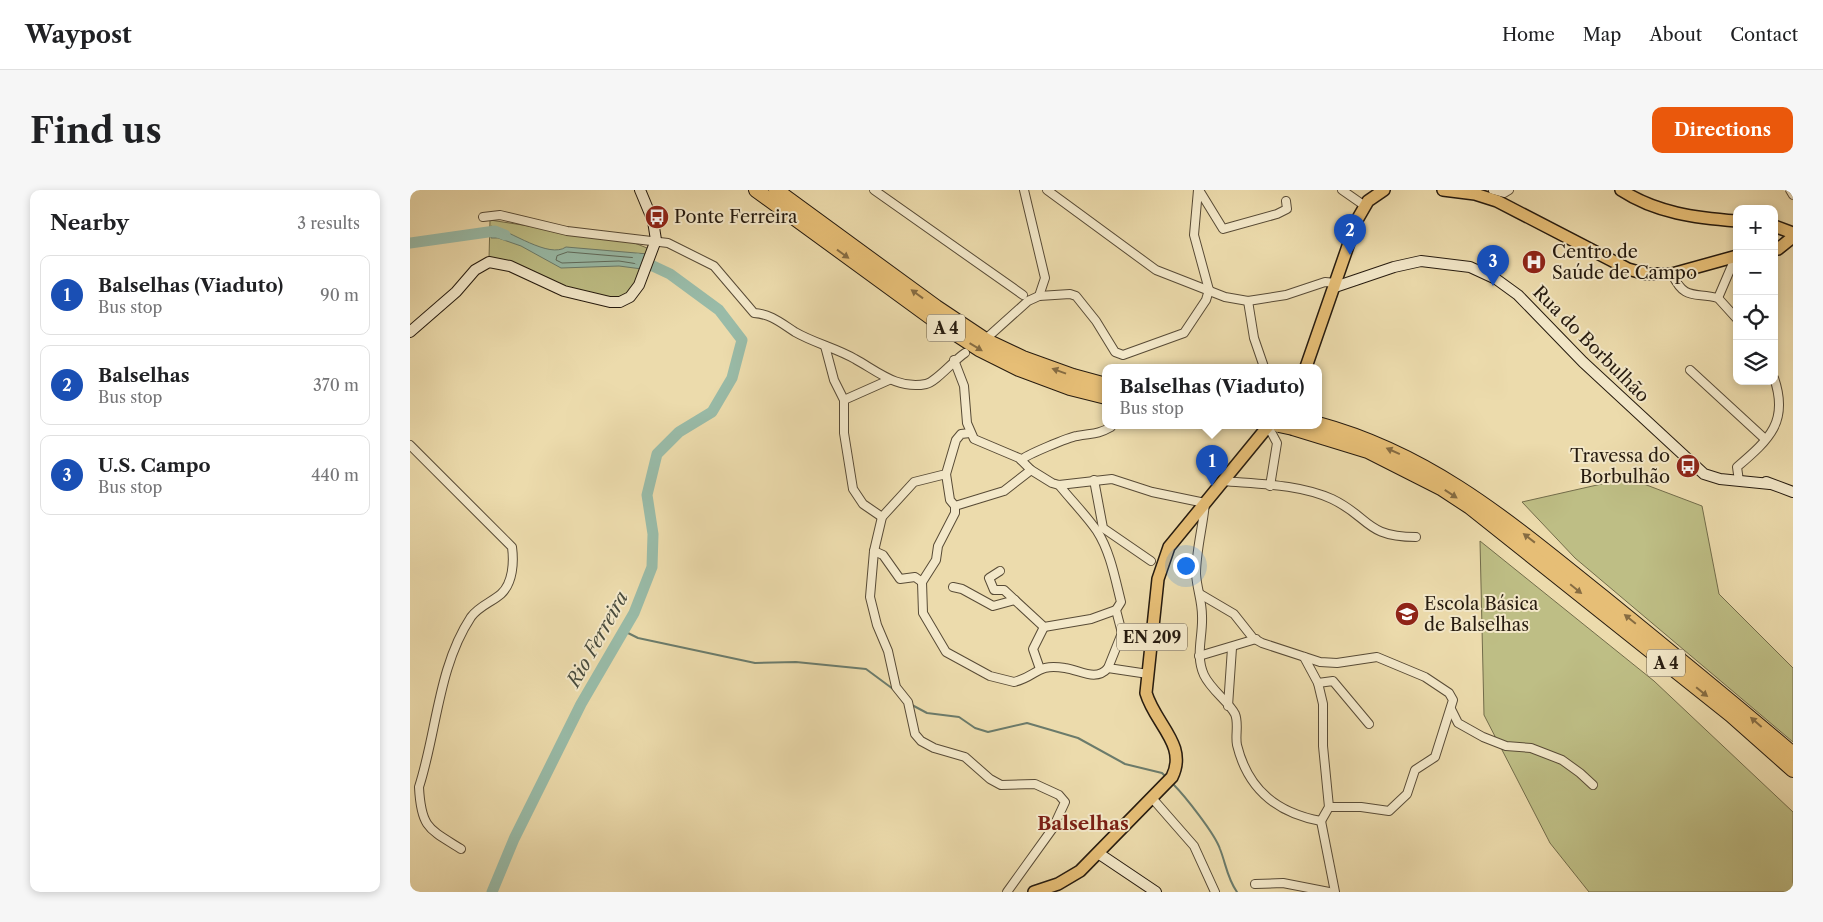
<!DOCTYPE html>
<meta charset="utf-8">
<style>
body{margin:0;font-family:"Libre Caslon Text",serif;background:#f6f6f6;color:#202124}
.controls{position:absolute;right:15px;top:15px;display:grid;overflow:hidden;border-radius:10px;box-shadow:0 2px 8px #0003}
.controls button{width:45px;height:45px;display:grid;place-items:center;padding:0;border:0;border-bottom:1px solid #e0e0e0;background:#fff;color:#202124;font:25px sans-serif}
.you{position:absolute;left:775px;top:375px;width:18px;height:18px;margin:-12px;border:4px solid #fff;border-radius:50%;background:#1a73e8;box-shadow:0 0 0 8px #1a73e833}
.badge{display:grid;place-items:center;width:32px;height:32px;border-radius:50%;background:#ea580c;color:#fff;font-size:16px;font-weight:700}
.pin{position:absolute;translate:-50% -41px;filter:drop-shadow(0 1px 2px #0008)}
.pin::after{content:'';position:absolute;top:26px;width:18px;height:15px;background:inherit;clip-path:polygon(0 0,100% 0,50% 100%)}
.popup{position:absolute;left:692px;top:174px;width:220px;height:65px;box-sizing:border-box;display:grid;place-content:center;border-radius:10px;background:#fff;filter:drop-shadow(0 1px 4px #0005);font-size:16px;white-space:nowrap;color:#757577}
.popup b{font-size:19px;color:#202124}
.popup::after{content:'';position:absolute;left:50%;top:100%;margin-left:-10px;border:10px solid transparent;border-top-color:#fff}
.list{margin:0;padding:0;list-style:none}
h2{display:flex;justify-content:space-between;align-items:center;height:65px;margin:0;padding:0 20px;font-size:21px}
h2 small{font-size:16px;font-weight:400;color:#757577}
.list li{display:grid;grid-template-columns:32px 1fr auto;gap:15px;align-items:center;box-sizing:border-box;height:80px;margin:0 10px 10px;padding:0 10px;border:1px solid #e0e0e0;border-radius:10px}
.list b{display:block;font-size:19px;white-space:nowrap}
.list p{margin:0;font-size:16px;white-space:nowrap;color:#757577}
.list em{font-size:16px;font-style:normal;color:#757577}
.icon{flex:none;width:28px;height:28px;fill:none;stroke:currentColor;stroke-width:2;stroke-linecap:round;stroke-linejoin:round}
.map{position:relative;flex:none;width:1383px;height:702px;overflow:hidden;border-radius:10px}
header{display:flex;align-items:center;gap:30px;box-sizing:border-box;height:70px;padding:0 25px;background:#fff;border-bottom:1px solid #e0e0e0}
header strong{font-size:24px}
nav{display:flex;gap:28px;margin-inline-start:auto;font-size:18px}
.intro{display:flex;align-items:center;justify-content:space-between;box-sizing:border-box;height:120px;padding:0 30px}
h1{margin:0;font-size:35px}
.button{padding:12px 22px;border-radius:10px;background:#ea580c;color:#fff;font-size:18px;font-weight:700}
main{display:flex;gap:30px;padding:0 30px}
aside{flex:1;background:#fff;border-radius:10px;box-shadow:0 2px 8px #0003}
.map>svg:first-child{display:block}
</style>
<header>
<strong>Waypost</strong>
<nav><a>Home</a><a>Map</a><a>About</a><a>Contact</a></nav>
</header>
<div class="intro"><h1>Find us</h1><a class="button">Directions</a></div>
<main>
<aside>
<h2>Nearby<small>3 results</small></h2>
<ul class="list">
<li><span class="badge" style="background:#1a4fb4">1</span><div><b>Balselhas (Viaduto)</b><p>Bus stop</p></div><em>90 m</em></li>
<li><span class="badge" style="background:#1a4fb4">2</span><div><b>Balselhas</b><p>Bus stop</p></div><em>370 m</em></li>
<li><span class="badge" style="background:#1a4fb4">3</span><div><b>U.S. Campo</b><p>Bus stop</p></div><em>440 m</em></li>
</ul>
</aside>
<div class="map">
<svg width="1383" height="702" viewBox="0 0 1383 702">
<rect width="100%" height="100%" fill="#ecdbac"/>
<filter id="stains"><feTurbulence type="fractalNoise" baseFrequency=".004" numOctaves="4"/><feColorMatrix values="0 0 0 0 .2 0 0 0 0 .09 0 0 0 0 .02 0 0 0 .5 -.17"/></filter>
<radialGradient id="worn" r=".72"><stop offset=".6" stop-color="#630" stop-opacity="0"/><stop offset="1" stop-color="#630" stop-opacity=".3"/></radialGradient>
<!-- green -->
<g fill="#bebe85" stroke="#726c4a">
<path d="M80,30L222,52L237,58C240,68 233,77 229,87C226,94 220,104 212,107C192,115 103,77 79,69Z"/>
<path d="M1218,288L1292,316L1309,404L1383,478V552L1165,368L1112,312Z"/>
<path d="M1070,351L1244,491L1383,622V702H1179L1140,653L1074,525Z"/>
</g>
<!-- water -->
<path fill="#99bba8" stroke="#6b7b6b" d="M81,36C101,41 139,69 156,57L238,64L232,79L209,76L151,78L111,56L88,48H81Z"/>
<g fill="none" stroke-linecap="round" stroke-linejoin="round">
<!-- shore -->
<path stroke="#606b5c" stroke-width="1" d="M158,62L228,68L230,71L228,74L209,71L152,73L146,70L147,66Z"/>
<!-- stream -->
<g stroke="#6b7b6b" stroke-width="2">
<path d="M214,441L228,448L345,473L386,472L456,479L483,499"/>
<path d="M502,515L517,523L549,527L565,538L578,542L617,533L641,540L668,548L715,574L752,583L756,587"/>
<path d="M763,594C775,606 805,644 810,659C816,674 817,688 827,702"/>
</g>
<!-- river -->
<g stroke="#99bba8" stroke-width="11">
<path d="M0,53L85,41L95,45"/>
<path d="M82,702L104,649L171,514L224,423L242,377L243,344L237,305L247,264L269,242L302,222L322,188L332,150L309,120L260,84L228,69"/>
</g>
<!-- street casing -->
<g stroke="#584b36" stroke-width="10">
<g id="street">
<path d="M464,0L613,105"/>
<path d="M614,0L635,88L629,106"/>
<path d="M637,0L746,80L815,107L838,111L876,105L915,92L926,93"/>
<path d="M788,0L784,45L799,100"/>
<path d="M789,0L813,39L867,24L877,19L876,11"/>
<path d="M932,0L955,16"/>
<path d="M1083,0L1094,3L1099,0"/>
<path d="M1380,0L1383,5"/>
<path d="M73,27L90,25L157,41L258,53L304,76L344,123C361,124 371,133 385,142C404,153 426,158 445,169C467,181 488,200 516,194C526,192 544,170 555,163"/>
<path d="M1262,84C1275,111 1284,102 1308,108L1327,129"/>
<path d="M1308,108L1326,66"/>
<path d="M838,111L844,148L854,177"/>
<path d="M579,146L618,111L629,106L660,104L666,106L686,131L705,162L713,165L774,143L796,110L799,100"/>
<path d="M415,156L424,190L434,210V243L443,299L453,314L472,327"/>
<path d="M544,170L554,196L557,233L564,249L609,268L621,280L642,293L649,295L702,289L742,302L795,313C793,336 786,361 786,384C787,399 792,411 792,426C793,447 785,465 794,485C801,500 819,512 825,524C829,533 825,546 827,555C838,600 867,623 911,631"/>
<path d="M1280,180L1355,249"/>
<path d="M434,210L479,190"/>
<path d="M858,236L867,253L860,296"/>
<path d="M560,243L551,244L546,250L536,284L504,292L472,327L464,361L460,407L467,435L478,461L486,497L498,512L505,544L511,551L524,558L555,567L580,589L591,595L625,594L649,605L655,612L643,638L597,702"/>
<path d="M0,255L102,357C104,372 103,393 91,404C82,412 69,416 61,427C28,477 27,541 9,597C11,638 19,639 51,659"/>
<path d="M611,270C616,265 659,247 667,246C681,243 687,245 701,237"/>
<path d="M536,284L540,310L545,316"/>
<path d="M684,290L693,338L741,371"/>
<path d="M813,291C848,294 889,294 922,309C960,327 955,347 1006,347"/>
<path d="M1329,291L1327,277C1360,249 1379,231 1364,188"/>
<path d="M649,295C661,310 676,325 687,341C700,361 705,388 711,412L706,420L712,443L698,478L738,484"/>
<path d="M464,361L473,365L490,389L505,387L512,392"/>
<path d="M590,381L579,388L584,400H594L634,437L681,429L706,420"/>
<path d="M512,392L513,423L536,462L580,486L604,492C628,486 626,473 655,478C670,480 686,492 698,478"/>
<path d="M512,392L526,370L528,356L545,323V316L594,301L621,280"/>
<path d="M543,397L552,399L583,416L605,410"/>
<path d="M790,404L824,424L843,448L852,453L910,472L927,473L967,467L1015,487L1039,503L1043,510L1025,567L1005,580L997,604L979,621L951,617H919"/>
<path d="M789,466L846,449"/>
<path d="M894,467L908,493L913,514V556L919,617L911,631"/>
<path d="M630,479L623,459L634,437"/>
<path d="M908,493L923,491L959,534"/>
<path d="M818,516L822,458"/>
<path d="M1041,519L1048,533L1073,547L1096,556L1121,558L1152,570L1170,583L1183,595"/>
<path d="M742,608L784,656L805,702"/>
<path d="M911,631L925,702"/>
<path d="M845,694L873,693L919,702"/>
</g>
</g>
<!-- secondary casing -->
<g stroke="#261b0f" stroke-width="12">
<g id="secondary">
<path d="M925,97L984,77L1011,71L1060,77L1086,89L1108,105L1173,172L1294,284L1310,289L1360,294"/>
<path d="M0,142L46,102L65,80L79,72L100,76L154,101L200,112H210L220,107L229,95L246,50L243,31L230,0"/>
<path d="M1356,292L1383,302"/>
<path d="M688,663L746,702"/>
</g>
</g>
<!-- primary casing -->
<g stroke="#261b0f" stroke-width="14">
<g id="primary">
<path d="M1033,0L1065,4L1087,11L1199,69L1218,79L1236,84H1262L1327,66"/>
<path d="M1211,0C1246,23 1286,28 1327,31"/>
<path d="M1364,36L1383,43"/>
<path d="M1368,59L1383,47"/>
<path d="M896,177L947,30L958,11L974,0"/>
<path d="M624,702L648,694L670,681L762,587C778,555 745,534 736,503L748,389L759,357L859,235"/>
</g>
</g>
<!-- highway casing -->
<g stroke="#261b0f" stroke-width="16">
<g id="highway">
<path d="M346,0L523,129L569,159L609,179L660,198L696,207"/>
<path d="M366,0L526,117L577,151L613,168L663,186L696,195"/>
<path d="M908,234C1023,265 1103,335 1193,407C1257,459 1321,511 1383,564"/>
<path d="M883,238L958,261L1031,298L1060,317L1321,525L1383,580"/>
</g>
</g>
<!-- street -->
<use href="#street" stroke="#f3e8c9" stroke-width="8"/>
<!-- secondary -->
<use href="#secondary" stroke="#f3e8c9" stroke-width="10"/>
<!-- primary -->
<use href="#primary" stroke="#e6be76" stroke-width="11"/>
<!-- highway -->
<use href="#highway" stroke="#e6be76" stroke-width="14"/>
<!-- highway-bridge casing -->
<g stroke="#261b0f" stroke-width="16" stroke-linecap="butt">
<path id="highway-bridge" d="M869,235L883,238"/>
</g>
<!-- highway-bridge -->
<use href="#highway-bridge" stroke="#e6be76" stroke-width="14"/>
</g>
<!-- one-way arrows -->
<defs><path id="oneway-solid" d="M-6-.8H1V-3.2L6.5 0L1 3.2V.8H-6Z" transform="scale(1.25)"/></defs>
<g fill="#866c42">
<use href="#oneway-solid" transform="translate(433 64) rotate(36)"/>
<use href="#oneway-solid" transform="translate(507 104) rotate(-144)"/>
<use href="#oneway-solid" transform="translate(566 157) rotate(31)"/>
<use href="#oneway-solid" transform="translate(649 181) rotate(-160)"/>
<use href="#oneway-solid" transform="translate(983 261) rotate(-156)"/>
<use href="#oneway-solid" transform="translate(1041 304) rotate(33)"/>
<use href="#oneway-solid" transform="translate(1119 348) rotate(-142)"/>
<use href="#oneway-solid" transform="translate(1166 399) rotate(39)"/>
<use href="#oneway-solid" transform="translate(1220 429) rotate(-141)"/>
<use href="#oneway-solid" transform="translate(1292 502) rotate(39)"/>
<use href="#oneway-solid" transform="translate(1346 532) rotate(-139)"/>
</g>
<!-- icons -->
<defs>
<g id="bus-disc" transform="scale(1.25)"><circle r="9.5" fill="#8f2418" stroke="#f3e8c9"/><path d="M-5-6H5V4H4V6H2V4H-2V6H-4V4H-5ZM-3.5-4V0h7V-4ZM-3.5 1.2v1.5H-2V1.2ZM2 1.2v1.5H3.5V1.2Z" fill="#fff"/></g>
<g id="hospital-disc" transform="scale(1.25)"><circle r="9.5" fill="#8f2418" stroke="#f3e8c9"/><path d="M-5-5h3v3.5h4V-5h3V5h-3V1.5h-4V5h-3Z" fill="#fff"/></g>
<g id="school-disc" transform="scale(1.25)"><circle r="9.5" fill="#8f2418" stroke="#f3e8c9"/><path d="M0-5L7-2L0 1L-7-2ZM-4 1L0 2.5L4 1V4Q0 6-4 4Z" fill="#fff"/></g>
</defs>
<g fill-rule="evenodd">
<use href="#bus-disc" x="247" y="27"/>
<use href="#hospital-disc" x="1124" y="72"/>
<use href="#bus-disc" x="1278" y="276"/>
<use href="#school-disc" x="997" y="424"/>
</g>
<g text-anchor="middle" stroke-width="4" stroke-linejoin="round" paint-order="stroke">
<!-- shield labels -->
<g fill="#f3e8c9" stroke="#645847" stroke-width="1">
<rect x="517" y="124.5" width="38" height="27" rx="4"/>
<rect x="707" y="433.5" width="70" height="27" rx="4"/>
<rect x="1237" y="459.5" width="38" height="27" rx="4"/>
</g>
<g font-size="16" font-weight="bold" fill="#261b0f">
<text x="536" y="144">A 4</text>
<text x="742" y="453">EN 209</text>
<text x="1256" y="479">A 4</text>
</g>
<!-- poi labels -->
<g font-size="18" fill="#261b0f" stroke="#f3e8c9" text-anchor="start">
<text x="264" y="33">Ponte Ferreira</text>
<text x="1142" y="68">Centro de<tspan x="1142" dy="21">Saúde de Campo</tspan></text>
<text x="1260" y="272" text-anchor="end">Travessa do<tspan x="1260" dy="21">Borbulhão</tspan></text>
<text x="1014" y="420">Escola Básica<tspan x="1014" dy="21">de Balselhas</tspan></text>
</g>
<!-- street labels -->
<g font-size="18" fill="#261b0f" stroke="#f3e8c9">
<text transform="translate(1181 154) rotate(45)" y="6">Rua do Borbulhão</text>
</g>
<!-- water labels -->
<g font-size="19" font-style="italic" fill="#484b3d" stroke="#f3e8c9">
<text transform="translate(187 449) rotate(-61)" y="7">Rio Ferreira</text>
</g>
<!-- neighbourhood labels -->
<g font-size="19" font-weight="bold" fill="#7a1f14" stroke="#f3e8c9">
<text x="673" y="640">Balselhas</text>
</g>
</g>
<rect width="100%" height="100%" filter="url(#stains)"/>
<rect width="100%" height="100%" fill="url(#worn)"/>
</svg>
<div class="controls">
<button>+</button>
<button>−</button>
<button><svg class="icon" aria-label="locate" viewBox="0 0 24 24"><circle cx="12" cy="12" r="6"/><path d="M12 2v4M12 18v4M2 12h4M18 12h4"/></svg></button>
<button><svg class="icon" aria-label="layers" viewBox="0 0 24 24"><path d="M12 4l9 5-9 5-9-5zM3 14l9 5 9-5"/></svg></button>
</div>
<div class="you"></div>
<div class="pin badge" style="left:802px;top:296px;background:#1a4fb4">1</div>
<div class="popup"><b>Balselhas (Viaduto)</b>Bus stop</div>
<div class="pin badge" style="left:940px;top:65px;background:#1a4fb4">2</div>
<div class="pin badge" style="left:1083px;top:96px;background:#1a4fb4">3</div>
</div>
</main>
